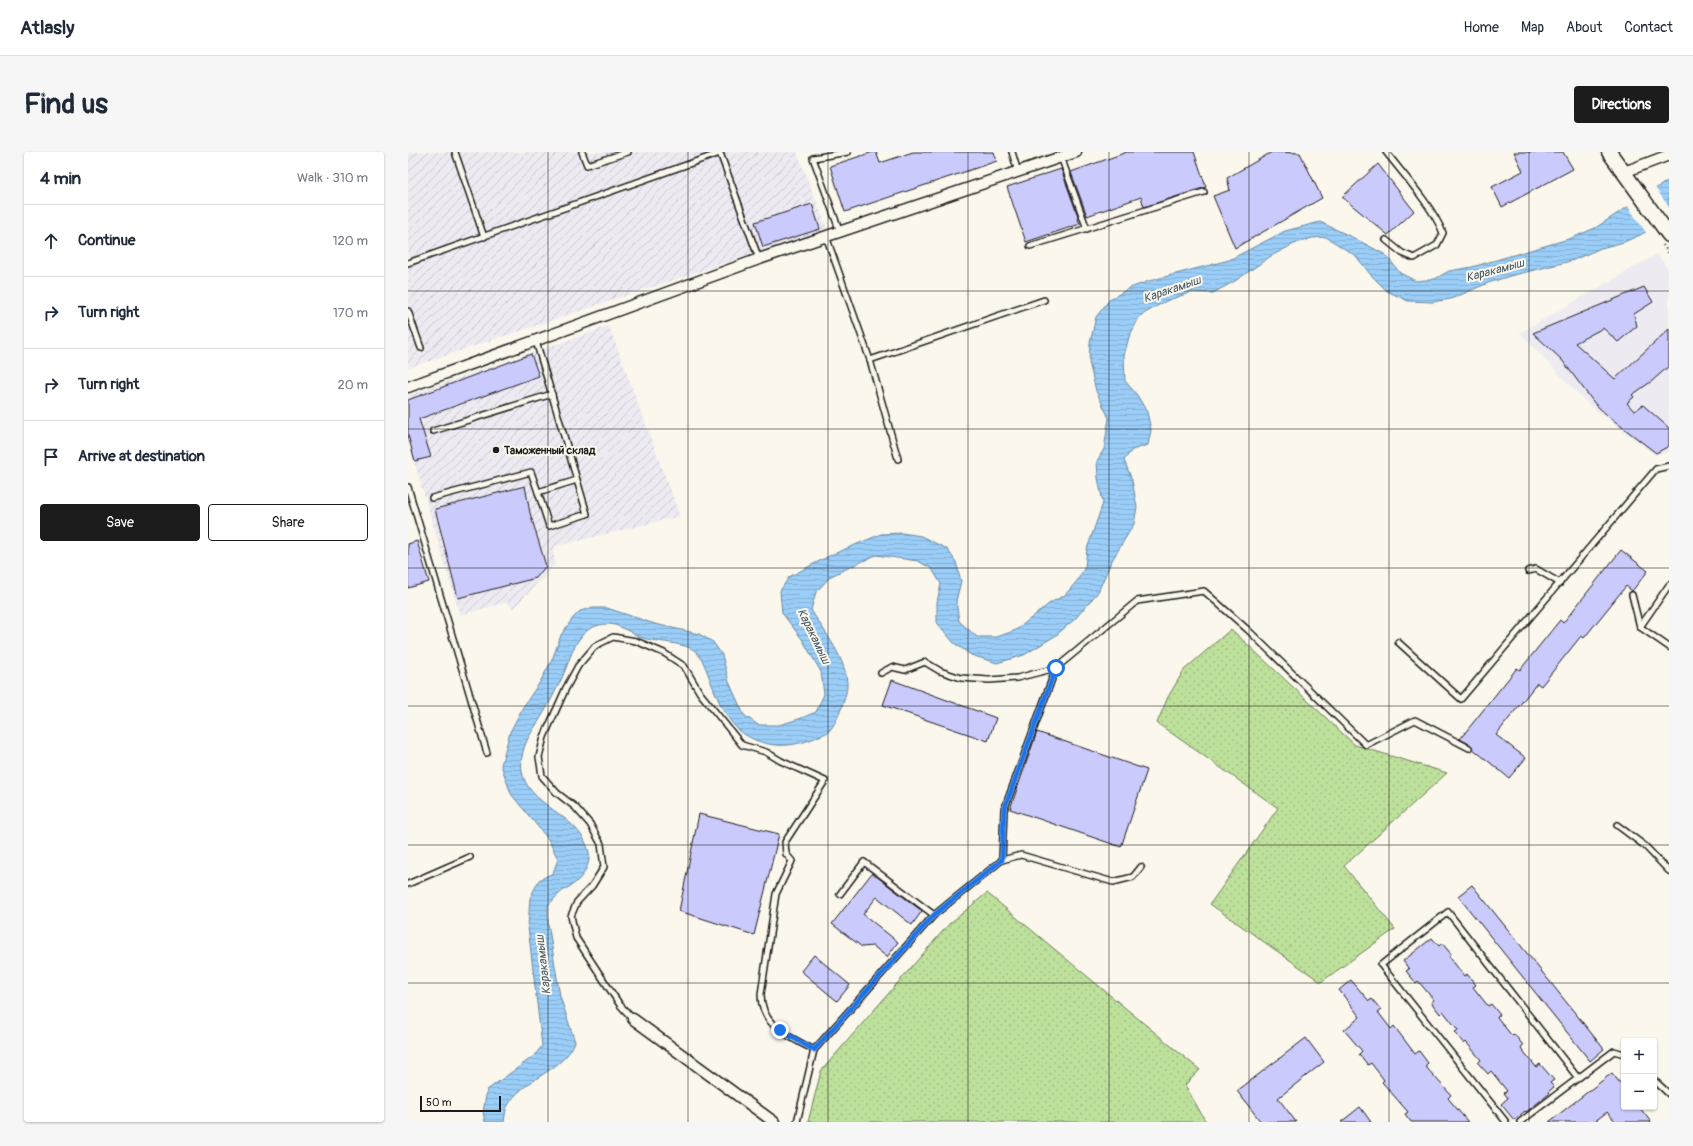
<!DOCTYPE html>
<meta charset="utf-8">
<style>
body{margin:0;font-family:Pangolin,sans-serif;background:#f6f6f7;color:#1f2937}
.controls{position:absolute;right:12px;bottom:12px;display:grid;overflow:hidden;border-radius:4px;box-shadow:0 1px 3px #0004}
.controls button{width:36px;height:36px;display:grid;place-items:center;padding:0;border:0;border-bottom:1px solid #e0e1e3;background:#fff;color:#1f2937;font:20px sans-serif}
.scale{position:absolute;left:12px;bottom:10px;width:81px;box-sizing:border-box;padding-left:4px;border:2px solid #1c1c1c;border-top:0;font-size:11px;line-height:14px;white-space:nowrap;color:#1c1c1c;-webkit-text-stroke:3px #fbf7ec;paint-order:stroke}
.stop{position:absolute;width:12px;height:12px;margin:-9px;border:3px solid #1a73e8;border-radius:50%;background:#fff}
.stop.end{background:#1a73e8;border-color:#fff;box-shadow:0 1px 4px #0008}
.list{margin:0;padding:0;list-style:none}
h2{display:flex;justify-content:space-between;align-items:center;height:52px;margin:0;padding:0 16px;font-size:17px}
h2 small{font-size:13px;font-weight:400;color:#747a83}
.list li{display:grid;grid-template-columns:26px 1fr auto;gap:12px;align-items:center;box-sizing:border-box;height:72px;padding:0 16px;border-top:1px solid #e0e1e3}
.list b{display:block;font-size:15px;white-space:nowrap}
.list em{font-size:13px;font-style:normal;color:#747a83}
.actions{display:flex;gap:8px;padding:12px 16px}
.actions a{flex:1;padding:9px 0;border:1px solid #1c1c1c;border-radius:4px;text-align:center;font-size:14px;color:#1c1c1c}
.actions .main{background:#1c1c1c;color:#fff}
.icon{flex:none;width:22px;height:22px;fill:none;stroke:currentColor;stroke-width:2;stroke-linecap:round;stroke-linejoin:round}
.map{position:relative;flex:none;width:1261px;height:970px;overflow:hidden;border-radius:4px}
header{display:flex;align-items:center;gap:24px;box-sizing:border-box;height:56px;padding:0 20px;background:#fff;border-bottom:1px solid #e0e1e3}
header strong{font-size:19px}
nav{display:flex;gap:22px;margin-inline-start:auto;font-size:14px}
.intro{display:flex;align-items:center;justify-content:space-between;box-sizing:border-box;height:96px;padding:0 24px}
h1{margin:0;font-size:28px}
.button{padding:10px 18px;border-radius:4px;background:#1c1c1c;color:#fff;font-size:14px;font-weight:700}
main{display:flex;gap:24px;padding:0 24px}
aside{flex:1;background:#fff;border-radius:4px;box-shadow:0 1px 3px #0004}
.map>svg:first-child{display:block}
</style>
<header>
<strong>Atlasly</strong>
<nav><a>Home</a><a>Map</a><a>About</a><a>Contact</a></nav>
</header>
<div class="intro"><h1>Find us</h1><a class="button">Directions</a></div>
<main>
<aside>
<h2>4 min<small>Walk · 310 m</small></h2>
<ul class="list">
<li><svg class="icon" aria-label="ahead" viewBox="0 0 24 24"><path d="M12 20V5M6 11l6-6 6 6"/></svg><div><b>Continue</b></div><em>120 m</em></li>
<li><svg class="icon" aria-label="right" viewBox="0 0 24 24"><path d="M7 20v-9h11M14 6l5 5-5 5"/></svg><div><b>Turn right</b></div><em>170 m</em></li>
<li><svg class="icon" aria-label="right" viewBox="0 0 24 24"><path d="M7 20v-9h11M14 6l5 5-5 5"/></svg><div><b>Turn right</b></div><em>20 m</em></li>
<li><svg class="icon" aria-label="arrive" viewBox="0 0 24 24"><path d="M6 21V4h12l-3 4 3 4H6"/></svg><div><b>Arrive at destination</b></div></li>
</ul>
<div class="actions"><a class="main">Save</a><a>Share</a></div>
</aside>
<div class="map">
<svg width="1261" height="970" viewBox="0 0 1261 970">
<defs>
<pattern id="industrial-furrows" width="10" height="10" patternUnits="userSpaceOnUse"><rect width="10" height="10" fill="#edeaf1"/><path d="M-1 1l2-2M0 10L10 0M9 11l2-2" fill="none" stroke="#cbc8ce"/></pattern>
<pattern id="grass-dots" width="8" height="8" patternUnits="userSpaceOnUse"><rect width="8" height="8" fill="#bde09b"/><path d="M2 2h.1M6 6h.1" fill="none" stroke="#a2c085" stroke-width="1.8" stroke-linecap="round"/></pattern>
<pattern id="water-rules" width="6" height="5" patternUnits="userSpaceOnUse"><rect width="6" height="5" fill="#9acef8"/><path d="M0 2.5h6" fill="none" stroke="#84b0d4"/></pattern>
</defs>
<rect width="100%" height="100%" fill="#fbf7ec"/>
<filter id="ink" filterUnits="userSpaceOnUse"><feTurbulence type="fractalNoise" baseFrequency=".025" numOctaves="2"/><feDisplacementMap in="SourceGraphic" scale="8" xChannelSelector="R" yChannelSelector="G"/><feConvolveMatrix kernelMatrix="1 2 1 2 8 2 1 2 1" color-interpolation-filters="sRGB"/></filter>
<g filter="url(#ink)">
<!-- built -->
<path fill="#edeaf1" d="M1249,102L1261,118V300L1247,303L1180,252L1112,181Z"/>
<!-- industrial -->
<g fill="url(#industrial-furrows)">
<path d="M0,0H389L419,77L0,216Z"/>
<path d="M201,174L272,364L145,395L147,412L105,457L99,450L52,463L0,289V243Z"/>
</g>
<!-- grass -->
<g fill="url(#grass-dots)" stroke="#6c7e5c">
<path d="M823,477L947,593L1039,621L936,714L987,777L913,830L802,752L870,656L749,571L760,545L776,518Z"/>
<path d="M579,741L792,918L777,933L798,970H400L413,919L541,772Z"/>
</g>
<!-- water -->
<path fill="url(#water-rules)" stroke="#6887a0" d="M1261,28V68L1232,83L1216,90L1193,96L1163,109L1102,124L1080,131L1043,147L1024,150L1000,149L979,139L962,122L948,104L918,85L904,86L886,92L863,104L827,129L805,141L784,140L758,149L732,164L721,185L716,204L717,229L729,243L739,260L743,278L740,293L724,298L716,308L724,328L729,355L726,372L703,410L690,440L667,467L647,484L616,503L589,511L563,503L546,491L529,471V450L533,432L524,417L510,409L468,403L423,424L408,440L403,458C416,479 440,509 439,534C439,544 428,574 420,580C417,582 413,583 409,585C385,596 359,597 336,582C319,571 310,548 303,530C299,520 295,506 287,499C279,491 248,490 235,486C218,480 208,467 188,474C166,481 162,510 153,528C147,539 142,551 135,562C129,573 120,583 116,596C99,654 172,655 181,701C183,711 175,725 167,731C162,735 156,737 151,742C147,745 144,750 140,753V771L152,844L167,890C155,920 114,926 99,955C97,959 97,965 96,970H77L75,960L79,938L126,904L134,894L120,775L122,746L131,728L145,721L150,707L140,687L103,642L93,613L102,580L115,555L132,530L144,508L153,483L165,466L172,459L184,456H199L247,472L291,482L305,490L314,503L321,530L336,563L350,573H371L391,567L408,560L416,542L413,520L394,487L374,461L372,439L381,425L421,404L473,382L494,381L513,384L539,397L548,410L553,429L548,449L551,469L569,485H589L608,478L642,451L657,443L669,429L677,415L679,397L695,351L690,326L689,309L696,297L701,266L688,239L681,210L682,191L688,165L702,147L722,136L741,129L821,108L877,79L912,70L944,85L978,103L992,121L1008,129L1027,127L1041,119L1064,115L1164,86L1187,76Z"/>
<!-- pier -->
<path fill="#fbf7ec" d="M1246,34L1261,55V70L1239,82L1219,53Z"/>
<!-- building -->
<g fill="#cbcafd" stroke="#1c1c1c">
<path d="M465,0H468L472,11L505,0H586L589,9L437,60L422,14Z"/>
<path d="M719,0H786L798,35L736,55L733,45L679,64L663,20Z"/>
<path d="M864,0L892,1L914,46L827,96L805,44L822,38L819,26Z"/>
<path d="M1106,0H1155L1165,17L1094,55L1084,35L1115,19Z"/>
<path d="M970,12L1006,59L980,83L934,45Z"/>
<path d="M653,17L671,67H670L672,72L618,90L599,35Z"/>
<path d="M404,52L412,77L355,95L347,70Z"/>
<path d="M1236,135L1245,150L1226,162L1229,174L1210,190L1195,176L1167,191L1207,227L1261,177V214L1244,229L1224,243L1226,245L1219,251L1226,259L1235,253L1261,276V294L1248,301L1200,264L1187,252L1154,208L1125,181Z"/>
<path d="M123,202L131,224L11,267L23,305L7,309L0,283V248Z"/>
<path d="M117,334L122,361L138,414L128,426L50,446L27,357Z"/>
<path d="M9,389L21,430L0,436V392Z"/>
<path d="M1213,398L1240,419L1224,439L1218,434L1176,486L1173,484L1133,534L1129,531L1088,583L1118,606L1101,626L1065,597L1063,593L1052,587L1109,516L1112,518L1152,468L1155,471Z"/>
<path d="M484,528L588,566L580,589L475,553Z"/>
<path d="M629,580L739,618L713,695L602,657Z"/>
<path d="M291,662L371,682L346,783L271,759Z"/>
<path d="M464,721L514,759L504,773L469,745L455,762L490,790L479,805L465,794L454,795L424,772Z"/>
<path d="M1064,733L1196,897L1182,909L1050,744Z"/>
<path d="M1024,786L1031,794L1034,791L1043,802L1041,804L1056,824L1059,822L1068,833L1065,835L1080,854L1083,852L1092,863L1089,865L1104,884L1106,882L1115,893L1113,896L1128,915L1132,912L1146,928L1142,931L1146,935L1140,940L1141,942L1118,960L1117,959L1106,968L1093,952L1100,946L1096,941L1099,939L1083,919L1080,922L1070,911L1073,908L1058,890L1056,892L1047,880L1050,878L1035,859L1032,862L1023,850L1026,848L1010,829L1008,831L998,819L1001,817L995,809Z"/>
<path d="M406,803L442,833L429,849L393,819Z"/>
<path d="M943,828L961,849L964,847L973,858L970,860L983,877L986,874L1007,902L1011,899L1020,911L1017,914L1043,943L1040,946L1060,970H1003L997,962L1000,960L974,930L976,928L963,911L960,913L951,902L954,899L936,878L952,865L931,838Z"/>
<path d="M898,886L916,910L870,946L888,970H853L829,939Z"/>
<path d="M1204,921L1216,936V955H1231L1243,970H1208L1199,960L1186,970H1141Z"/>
<path d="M952,955L963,970H933Z"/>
</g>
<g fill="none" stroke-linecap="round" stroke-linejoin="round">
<!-- service casing -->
<g stroke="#1c1c1c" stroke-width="8">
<g id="service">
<path d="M47,0L76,85"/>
<path d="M174,0L179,13L220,0"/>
<path d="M604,0L610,20"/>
<path d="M653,5L679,77"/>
<path d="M432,80L405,6L440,0"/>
<path d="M418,84L462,208L490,307"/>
<path d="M978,88L994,101L1006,106L1029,93L1035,81C1025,55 995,22 978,0"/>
<path d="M622,94L796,40"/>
<path d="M0,111L312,1L351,107"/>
<path d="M0,159L13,196"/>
<path d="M128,189C145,247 162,305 179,362L141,374L130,340L169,328"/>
<path d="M462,208L636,148"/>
<path d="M25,279L144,242"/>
<path d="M0,335L79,601"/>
<path d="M24,346L123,320L130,340"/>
<path d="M1120,419L1128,417L1152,431"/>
<path d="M1224,443L1232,475L1261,433"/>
<path d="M1232,475L1261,495"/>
<path d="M990,490L1053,547L1248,317L1261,314"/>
<path d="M473,521L484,515L497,518L517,510L532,519L553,526L581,528L609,526L648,516L729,449L796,439L840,478L958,593L1007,568L1061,596"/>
<path d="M1209,673L1237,694L1261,719"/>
<path d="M594,708L613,703L705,730L725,725L733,715"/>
<path d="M0,732L62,705"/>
<path d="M432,742L456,710L526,763"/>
<path d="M225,867L212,853L168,786L163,764L169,750L184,734L196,715L193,692L182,672L167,655L149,641L134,624L131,605L136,585L158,536L170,514L187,494L205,485L228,489L256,501L276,514L292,541L334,593L358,600L373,609L417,629L377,690L378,702L384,709L368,742L353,842C353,875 381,884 406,898"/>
<path d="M1246,928L1261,942"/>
<path d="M389,970L406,898L526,763L594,708L596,658L648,516"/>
<path d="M1098,970L973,813L1040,760L1170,926"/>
<path d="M1112,970L1206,899L1216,902"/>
</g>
</g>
<!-- minor casing -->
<g stroke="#1c1c1c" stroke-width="13">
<g id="minor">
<path d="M1216,20L1261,3"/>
<path d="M0,235L351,107L668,0"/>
<path d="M225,867L366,970"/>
</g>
</g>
<!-- secondary casing -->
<g stroke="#1c1c1c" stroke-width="17">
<path id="secondary" d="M1201,0L1261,83"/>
</g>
<!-- path -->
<path stroke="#1c1c1c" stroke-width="2" stroke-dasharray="1 3" stroke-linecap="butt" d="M1255,93L1261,102"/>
<!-- service -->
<use href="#service" stroke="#fbf7ec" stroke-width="5"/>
<!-- minor -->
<use href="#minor" stroke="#fbf7ec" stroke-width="10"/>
<!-- secondary -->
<use href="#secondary" stroke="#fbf7ec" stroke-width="14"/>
</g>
</g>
<g fill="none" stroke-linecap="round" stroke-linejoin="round" filter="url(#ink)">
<!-- route -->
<path stroke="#1a73e8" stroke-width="5" d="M372,878L406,898L526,763L594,708L596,658L648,516"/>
</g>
<!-- grid -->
<path fill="none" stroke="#1c1c1c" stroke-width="1" stroke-opacity="0.55" d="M140,0V970M280,0V970M420,0V970M560,0V970M701,0V970M841,0V970M981,0V970M1121,0V970M0,139H1261M0,277H1261M0,416H1261M0,554H1261M0,693H1261M0,831H1261"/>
<!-- markers -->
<circle fill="#1c1c1c" stroke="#fbf7ec" stroke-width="1.5" cx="88" cy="298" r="4"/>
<g text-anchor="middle" stroke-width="4" stroke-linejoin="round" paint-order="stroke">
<!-- poi labels -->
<g font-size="11" font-weight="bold" fill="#1c1c1c" stroke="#fbf7ec" text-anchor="start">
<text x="96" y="302">Таможенный склад</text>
</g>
<!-- water labels -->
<g font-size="12" font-style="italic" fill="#485a69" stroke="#fbf7ec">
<text transform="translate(1087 118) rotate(-15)" y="4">Каракамыш</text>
<text transform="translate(764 137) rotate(-19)" y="4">Каракамыш</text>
<text transform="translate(406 484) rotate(64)" y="4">Каракамыш</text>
<text transform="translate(135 813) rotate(-97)" y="4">Каракамыш</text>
</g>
</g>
</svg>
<div class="controls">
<button>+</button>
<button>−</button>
</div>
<div class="scale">50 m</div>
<div class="stop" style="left:648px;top:516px"></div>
<div class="stop end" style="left:372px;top:878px"></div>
</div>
</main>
